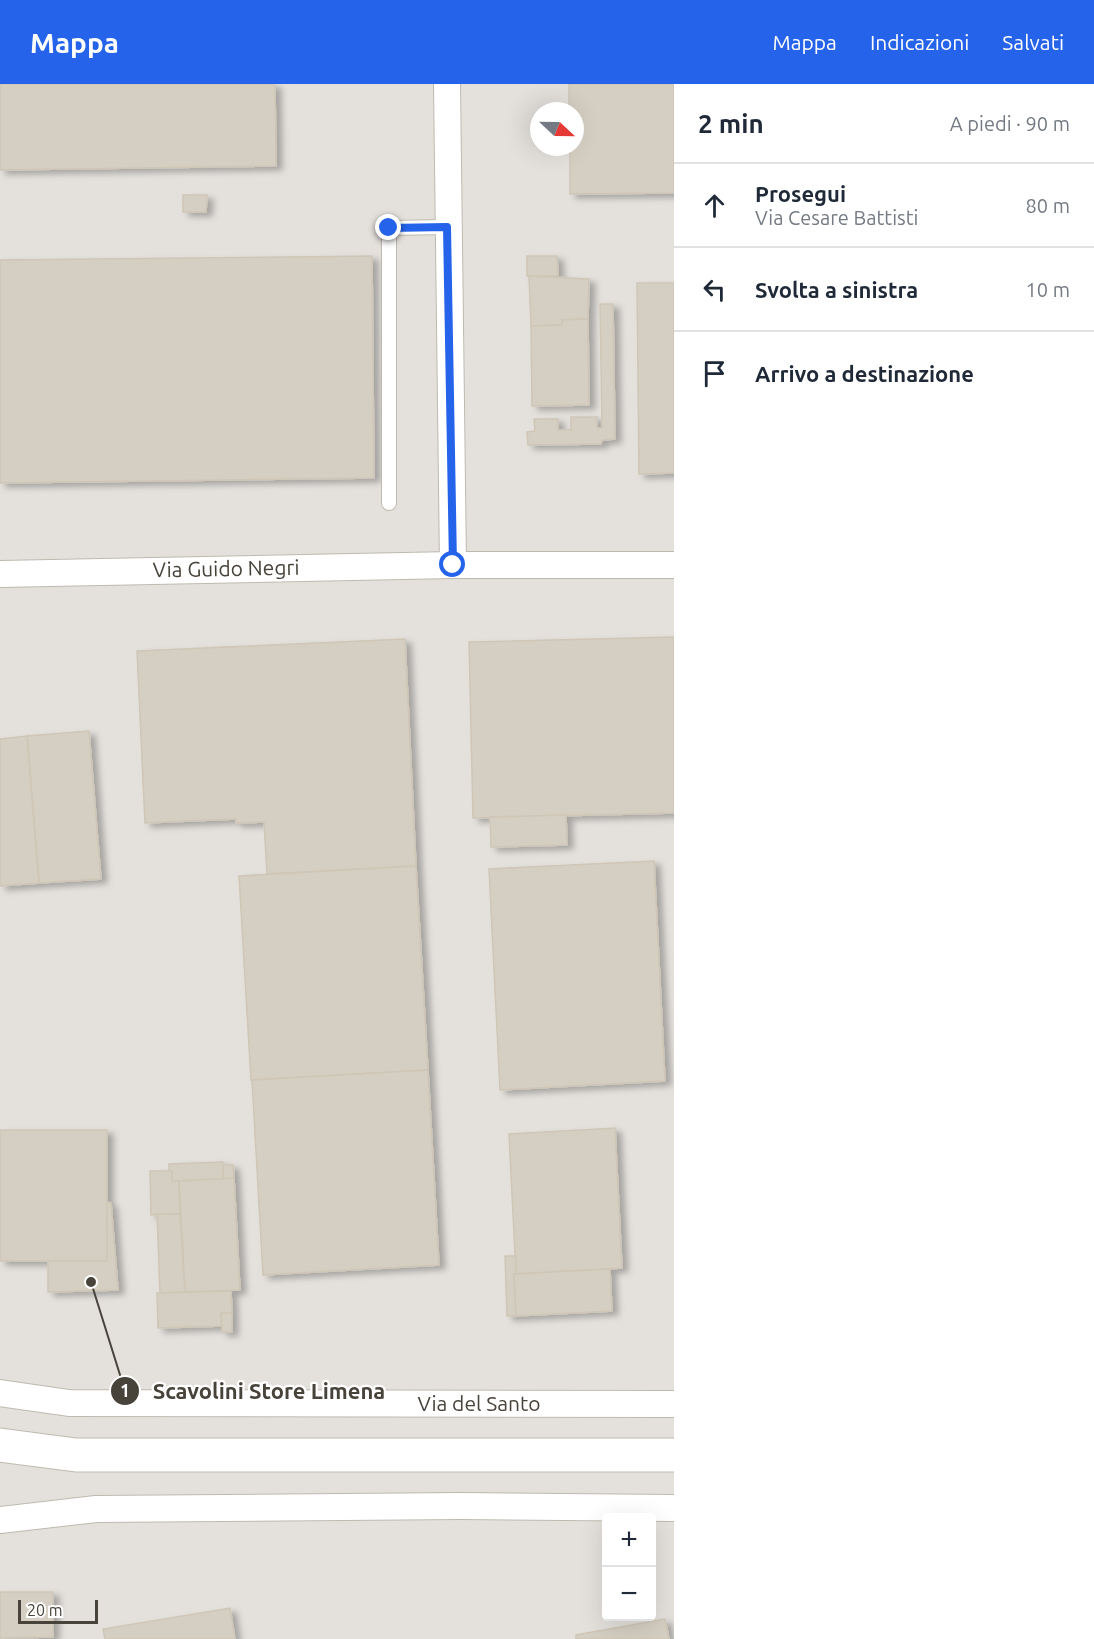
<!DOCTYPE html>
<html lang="it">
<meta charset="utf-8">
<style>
body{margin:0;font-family:Ubuntu,sans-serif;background:#f2f2f3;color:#1f2937}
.controls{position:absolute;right:18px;bottom:18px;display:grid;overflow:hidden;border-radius:6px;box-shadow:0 6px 24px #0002}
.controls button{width:54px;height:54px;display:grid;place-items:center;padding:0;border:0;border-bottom:2px solid #e0e1e3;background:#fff;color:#1f2937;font:30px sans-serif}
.compass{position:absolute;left:530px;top:18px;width:54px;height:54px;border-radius:50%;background:#fff;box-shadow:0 6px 24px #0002;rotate:112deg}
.scale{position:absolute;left:18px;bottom:15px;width:80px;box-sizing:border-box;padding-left:6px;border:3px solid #48433a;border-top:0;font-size:16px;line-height:21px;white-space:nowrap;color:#48433a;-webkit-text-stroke:4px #fff;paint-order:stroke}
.stop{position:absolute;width:18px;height:18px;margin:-14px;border:4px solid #2563eb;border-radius:50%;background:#fff}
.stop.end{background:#2563eb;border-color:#fff;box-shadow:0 2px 6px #0008}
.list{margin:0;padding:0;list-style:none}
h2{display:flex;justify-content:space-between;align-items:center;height:78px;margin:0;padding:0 24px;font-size:26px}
h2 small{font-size:20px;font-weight:400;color:#747a83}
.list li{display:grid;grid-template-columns:39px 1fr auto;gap:18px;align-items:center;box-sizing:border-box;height:84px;padding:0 24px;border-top:2px solid #e0e1e3}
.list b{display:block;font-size:22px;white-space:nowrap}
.list p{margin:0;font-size:20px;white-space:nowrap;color:#747a83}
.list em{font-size:20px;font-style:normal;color:#747a83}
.icon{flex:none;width:33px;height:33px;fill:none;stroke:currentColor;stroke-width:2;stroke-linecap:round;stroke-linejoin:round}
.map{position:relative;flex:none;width:674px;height:1555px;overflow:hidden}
header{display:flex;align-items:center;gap:36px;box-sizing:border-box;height:84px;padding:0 30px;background:#2563eb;color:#fff}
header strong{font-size:28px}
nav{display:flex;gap:33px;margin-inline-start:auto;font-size:21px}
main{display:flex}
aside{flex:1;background:#fff}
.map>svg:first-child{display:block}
</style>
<header>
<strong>Mappa</strong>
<nav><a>Mappa</a><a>Indicazioni</a><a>Salvati</a></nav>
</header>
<main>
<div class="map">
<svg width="674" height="1555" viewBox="0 0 674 1555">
<defs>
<filter id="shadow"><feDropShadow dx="6" dy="4" stdDeviation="3" flood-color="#0004"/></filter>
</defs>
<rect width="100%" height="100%" fill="#f4f2ec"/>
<!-- industrial -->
<path fill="#e4e1dd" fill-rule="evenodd" d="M0,0H674V1555H0ZM539,27H575V63H539ZM606,1434H652V1532H606Z"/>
<!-- building -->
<g fill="#d5cec2" stroke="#cfc6b6" stroke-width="1.5" filter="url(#shadow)">
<path d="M0,0H275L276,82L0,86Z"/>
<path d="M569,0H674V109L570,110V63H575V27H569Z"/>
<path d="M183,111H207L206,128H183Z"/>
<path d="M372,172L374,394L0,399V176Z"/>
<path d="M527,172H557L558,192H527Z"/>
<path d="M529,192L589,195L588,235L562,236V241L531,242Z"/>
<path d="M637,199H674V389L639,390Z"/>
<path d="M600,220H613L615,355L602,356L601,360L528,361L527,348L535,347L534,335H558V346H571V333H597V344H602Z"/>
<path d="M588,235L589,321L532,322L531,242L562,241V236Z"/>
<path d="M674,553V729L473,734L469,558Z"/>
<path d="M405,555L416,782L267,790L264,738L236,739V735L145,739L137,567Z"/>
<path d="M89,647L101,795L39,799L27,652Z"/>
<path d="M27,652L39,799L0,802V655Z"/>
<path d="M566,731L567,761L491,763L490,733Z"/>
<path d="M654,777L665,997L500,1006L489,785Z"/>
<path d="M416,782L428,986L251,996L239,792Z"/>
<path d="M428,986L439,1181L263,1191L252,996Z"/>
<path d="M615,1044L622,1184L516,1190L509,1050Z"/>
<rect x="0" y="1046" width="107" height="131"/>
<path d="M223,1078V1095L172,1097V1087H169V1080Z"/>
<path d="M223,1081H233L234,1094L223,1095Z"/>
<path d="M150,1087H172V1097H179L180,1130L151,1131Z"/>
<path d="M234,1094L240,1206L185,1208L179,1097Z"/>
<path d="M107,1118L111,1119L118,1206L48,1208V1177H107Z"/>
<path d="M157,1130H180L185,1208L160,1209Z"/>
<path d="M505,1172H516V1232H507Z"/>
<path d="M610,1185L612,1227L516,1232L514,1190Z"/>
<path d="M231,1207L232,1229H221L222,1242L158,1244L157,1209Z"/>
<path d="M221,1229H232V1248H222Z"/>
<path d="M0,1508H53V1553L0,1554Z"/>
<path d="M230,1524L235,1555H105L103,1545Z"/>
<path d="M665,1535L669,1555H576V1551Z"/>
</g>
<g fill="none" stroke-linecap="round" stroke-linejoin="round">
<!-- service casing -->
<g stroke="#bfbaaf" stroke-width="16">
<path id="service" d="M389,419V144L447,143"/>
</g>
<!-- minor casing -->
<g stroke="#bfbaaf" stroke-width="28">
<g id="minor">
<path d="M447,0L453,481"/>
<path d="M0,490L453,481H674"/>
<path d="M0,1309L69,1319L674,1320"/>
<path d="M0,1436L96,1425L462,1422L674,1424"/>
</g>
</g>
<!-- tertiary casing -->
<g stroke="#bfbaaf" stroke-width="35">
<path id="tertiary" d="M0,1361L76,1371H674"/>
</g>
<!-- service -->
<use href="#service" stroke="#fff" stroke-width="14"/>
<!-- minor -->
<use href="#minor" stroke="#fff" stroke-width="26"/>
<!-- tertiary -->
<use href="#tertiary" stroke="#fff" stroke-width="33"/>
</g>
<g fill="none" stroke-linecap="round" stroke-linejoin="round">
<!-- route -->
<path stroke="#2563eb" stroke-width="8" d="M389,144L447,143L453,481"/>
</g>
<g text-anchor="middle" stroke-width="4.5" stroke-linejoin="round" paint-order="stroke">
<!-- street labels -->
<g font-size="21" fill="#48433a" stroke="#fff">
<text transform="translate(226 485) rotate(-1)" y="7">Via Guido Negri</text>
<text x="479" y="1327">Via del Santo</text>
</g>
</g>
<!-- callouts -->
<path fill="none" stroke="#48433a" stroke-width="2" d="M91 1198L125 1307"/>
<g fill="#48433a" stroke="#fff" stroke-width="2">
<circle cx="91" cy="1198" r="6"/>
<circle cx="125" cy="1307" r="15"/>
</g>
<g font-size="18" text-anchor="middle" font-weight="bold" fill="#fff">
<text x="125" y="1313">1</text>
</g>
<g font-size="22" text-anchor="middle" font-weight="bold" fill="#48433a" stroke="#fff" stroke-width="4.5" stroke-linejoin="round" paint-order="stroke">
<text x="269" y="1315">Scavolini Store Limena</text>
</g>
</svg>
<div class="controls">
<button>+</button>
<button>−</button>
</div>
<svg class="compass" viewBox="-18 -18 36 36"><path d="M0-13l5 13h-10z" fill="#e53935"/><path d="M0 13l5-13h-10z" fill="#747a83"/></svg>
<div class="scale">20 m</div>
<div class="stop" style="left:453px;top:481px"></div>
<div class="stop end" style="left:389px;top:144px"></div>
</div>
<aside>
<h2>2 min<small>A piedi · 90 m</small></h2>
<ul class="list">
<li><svg class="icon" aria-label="ahead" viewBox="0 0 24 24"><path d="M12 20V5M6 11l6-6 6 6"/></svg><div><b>Prosegui</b><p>Via Cesare Battisti</p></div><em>80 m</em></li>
<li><svg class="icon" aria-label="left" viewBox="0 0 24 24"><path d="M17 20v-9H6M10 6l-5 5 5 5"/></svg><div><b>Svolta a sinistra</b></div><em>10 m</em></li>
<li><svg class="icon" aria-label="arrive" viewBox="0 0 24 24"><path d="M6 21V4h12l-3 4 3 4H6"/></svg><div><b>Arrivo a destinazione</b></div></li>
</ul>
</aside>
</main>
